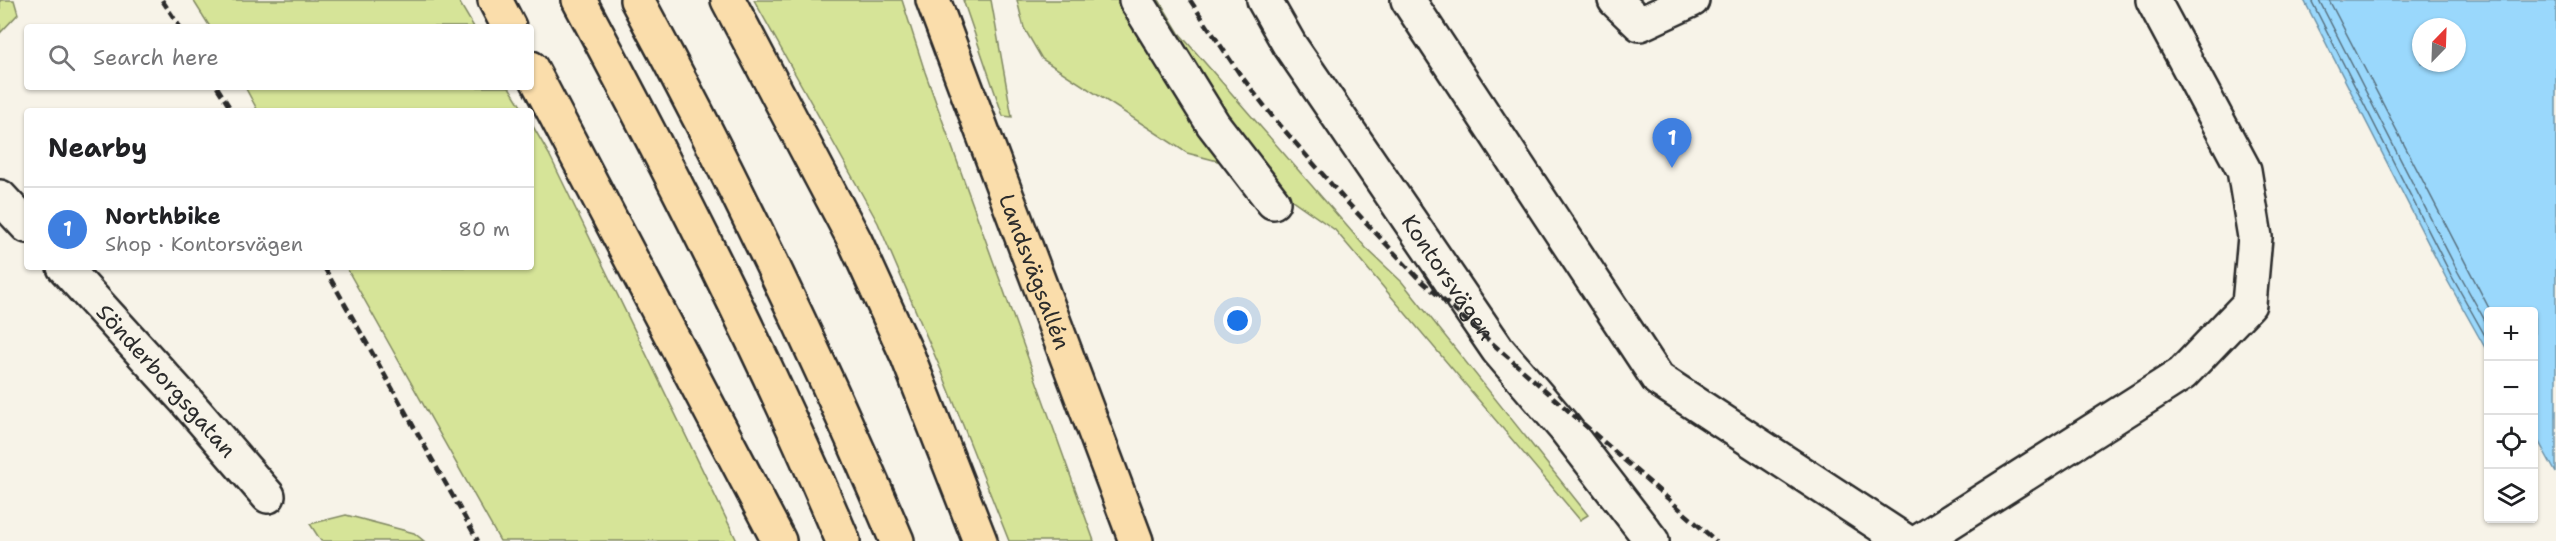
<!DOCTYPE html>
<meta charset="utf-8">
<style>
body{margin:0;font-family:"Shantell Sans",sans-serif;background:#f2f2f2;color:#202124}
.controls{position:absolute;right:18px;bottom:18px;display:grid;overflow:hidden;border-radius:6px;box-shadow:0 2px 4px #0004}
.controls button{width:54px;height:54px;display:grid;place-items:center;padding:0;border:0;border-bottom:2px solid #e0e0e0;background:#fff;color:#202124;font:30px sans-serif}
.compass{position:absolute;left:2412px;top:18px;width:54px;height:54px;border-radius:50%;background:#fff;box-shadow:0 2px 4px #0004;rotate:23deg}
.you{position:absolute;left:1238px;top:321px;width:21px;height:21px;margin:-15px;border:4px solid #fff;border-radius:50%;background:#1a73e8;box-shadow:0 0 0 9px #1a73e833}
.badge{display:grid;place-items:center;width:39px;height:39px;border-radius:50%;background:#111827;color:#fff;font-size:20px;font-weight:700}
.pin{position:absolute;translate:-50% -50px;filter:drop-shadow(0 2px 3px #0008)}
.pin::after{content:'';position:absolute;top:32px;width:21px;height:18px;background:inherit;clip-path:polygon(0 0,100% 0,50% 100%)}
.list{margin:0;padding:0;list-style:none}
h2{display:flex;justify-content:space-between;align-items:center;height:78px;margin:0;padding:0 24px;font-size:26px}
h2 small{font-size:20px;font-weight:400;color:#757577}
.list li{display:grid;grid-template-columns:39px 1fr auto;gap:18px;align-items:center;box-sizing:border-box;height:84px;padding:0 24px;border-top:2px solid #e0e0e0}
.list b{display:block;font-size:22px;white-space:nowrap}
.list p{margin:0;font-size:20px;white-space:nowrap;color:#757577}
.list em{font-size:20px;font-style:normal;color:#757577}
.icon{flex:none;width:33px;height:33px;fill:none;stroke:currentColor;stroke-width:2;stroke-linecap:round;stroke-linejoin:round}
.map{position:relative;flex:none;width:2556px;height:541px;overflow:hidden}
.search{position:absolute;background:#fff;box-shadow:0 2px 4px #0004;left:24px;top:24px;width:510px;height:66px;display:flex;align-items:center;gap:15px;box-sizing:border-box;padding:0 21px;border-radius:6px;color:#757577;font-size:22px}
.panel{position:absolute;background:#fff;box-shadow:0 2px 4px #0004;left:24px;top:108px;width:510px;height:162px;border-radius:6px}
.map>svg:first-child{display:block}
</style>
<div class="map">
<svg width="2556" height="541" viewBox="0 0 2556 541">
<rect width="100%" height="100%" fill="#f7f3e8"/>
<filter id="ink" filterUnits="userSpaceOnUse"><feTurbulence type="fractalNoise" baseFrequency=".0167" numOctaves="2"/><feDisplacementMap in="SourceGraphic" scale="12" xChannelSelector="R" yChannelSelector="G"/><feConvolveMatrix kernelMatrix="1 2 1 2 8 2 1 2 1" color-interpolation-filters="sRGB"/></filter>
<g filter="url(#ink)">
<!-- green -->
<g fill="#d6e498" stroke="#808862" stroke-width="1.5">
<path d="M0,0H14L18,14L0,33Z"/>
<path d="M193,0H458L474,27H210Z"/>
<path d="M754,0H902L925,72L1094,541H1009L941,370L878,223Z"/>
<path d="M963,0H991L1012,117L1003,116Z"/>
<path d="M1017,0H1159L1179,33L1366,248L1402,282L1588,515L1580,520L1335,230L1248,169L1187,153L1042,59L1024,28Z"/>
<path d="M245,87H509L524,111H258Z"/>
<path d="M531,123L549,154L737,541H500L346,267H531Z"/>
<path d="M346,515L414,533L424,541H321L310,524Z"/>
</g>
<!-- water -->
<path fill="#9ad8fc" stroke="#6e93a8" stroke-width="1.5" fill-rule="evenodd" d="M2304,0H2556V473L2534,433V312H2488V353L2446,278ZM2421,27H2457V63H2421Z"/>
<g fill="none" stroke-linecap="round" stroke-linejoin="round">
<!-- shore -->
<g stroke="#57707f" stroke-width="1.5">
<path d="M2311,0L2451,275L2488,341"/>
<path d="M2319,0L2458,272L2488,326"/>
<path d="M2329,0L2491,312"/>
</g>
<!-- minor casing -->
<g stroke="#2b2b2b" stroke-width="38">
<g id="minor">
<path d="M1136,0L1213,124L1273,202"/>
<path id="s1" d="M1264,0L1289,44L1498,350L1564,427L1652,541"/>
<path d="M1408,0L1658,379L1905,541"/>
<path d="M1615,0L1640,24L1692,0"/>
<path d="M0,197L27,226"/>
<path id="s2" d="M64,267L186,401L268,496"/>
<path d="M1920,541L2182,374L2249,304L2255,237L2244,170L2153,0"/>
</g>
</g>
<!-- major casing -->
<g stroke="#2b2b2b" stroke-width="38">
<g id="major">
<path id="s3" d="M933,0L1136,541"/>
</g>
</g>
<!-- highway casing -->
<g stroke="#2b2b2b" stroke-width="38">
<g id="highway">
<path d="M495,0L509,27"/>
<path d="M579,0C674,177 765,356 843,541"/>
<path d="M637,0C732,175 819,357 897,541"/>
<path d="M728,0L855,241L908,357L980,541"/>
<path d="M531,68L779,541"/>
</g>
</g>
<!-- minor -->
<use href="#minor" stroke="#f7f3e8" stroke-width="33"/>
<!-- major -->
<use href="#major" stroke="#faddab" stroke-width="33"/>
<!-- highway -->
<use href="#highway" stroke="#faddab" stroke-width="33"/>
<!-- rail -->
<g stroke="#2b2b2b" stroke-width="4.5" stroke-dasharray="9 4.5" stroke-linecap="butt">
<path d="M162,0L180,27"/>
<path d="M1190,0L1239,73L1273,117L1345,200L1416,276L1716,541"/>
<path d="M217,87L232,111"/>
<path d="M324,267L478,541"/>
</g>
</g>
</g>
<g text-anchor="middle" stroke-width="4.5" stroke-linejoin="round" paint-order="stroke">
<!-- street labels -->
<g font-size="22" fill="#2b2b2b" stroke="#f7f3e8">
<text dy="8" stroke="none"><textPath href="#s3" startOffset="290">Landsvägsallén</textPath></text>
<text dy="8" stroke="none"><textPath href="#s1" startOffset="333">Kontorsvägen</textPath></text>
<text dy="8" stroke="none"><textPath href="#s2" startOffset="153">Sönderborgsgatan</textPath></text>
</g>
</g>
</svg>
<div class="controls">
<button>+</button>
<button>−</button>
<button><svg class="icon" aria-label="locate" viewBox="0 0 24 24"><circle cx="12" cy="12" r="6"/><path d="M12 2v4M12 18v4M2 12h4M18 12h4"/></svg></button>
<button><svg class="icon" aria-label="layers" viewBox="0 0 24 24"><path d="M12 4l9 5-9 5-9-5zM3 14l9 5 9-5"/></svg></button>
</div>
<svg class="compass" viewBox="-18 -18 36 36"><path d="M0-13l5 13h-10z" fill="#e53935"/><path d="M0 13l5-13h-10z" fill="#757577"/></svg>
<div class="you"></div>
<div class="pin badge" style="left:1672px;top:168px;background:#3f7fe0">1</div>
<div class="search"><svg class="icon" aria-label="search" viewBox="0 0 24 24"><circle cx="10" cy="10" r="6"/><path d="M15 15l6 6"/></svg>Search here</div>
<section class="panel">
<h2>Nearby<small></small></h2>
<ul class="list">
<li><span class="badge" style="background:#3f7fe0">1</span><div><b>Northbike</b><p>Shop · Kontorsvägen</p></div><em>80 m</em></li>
</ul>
</section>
</div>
